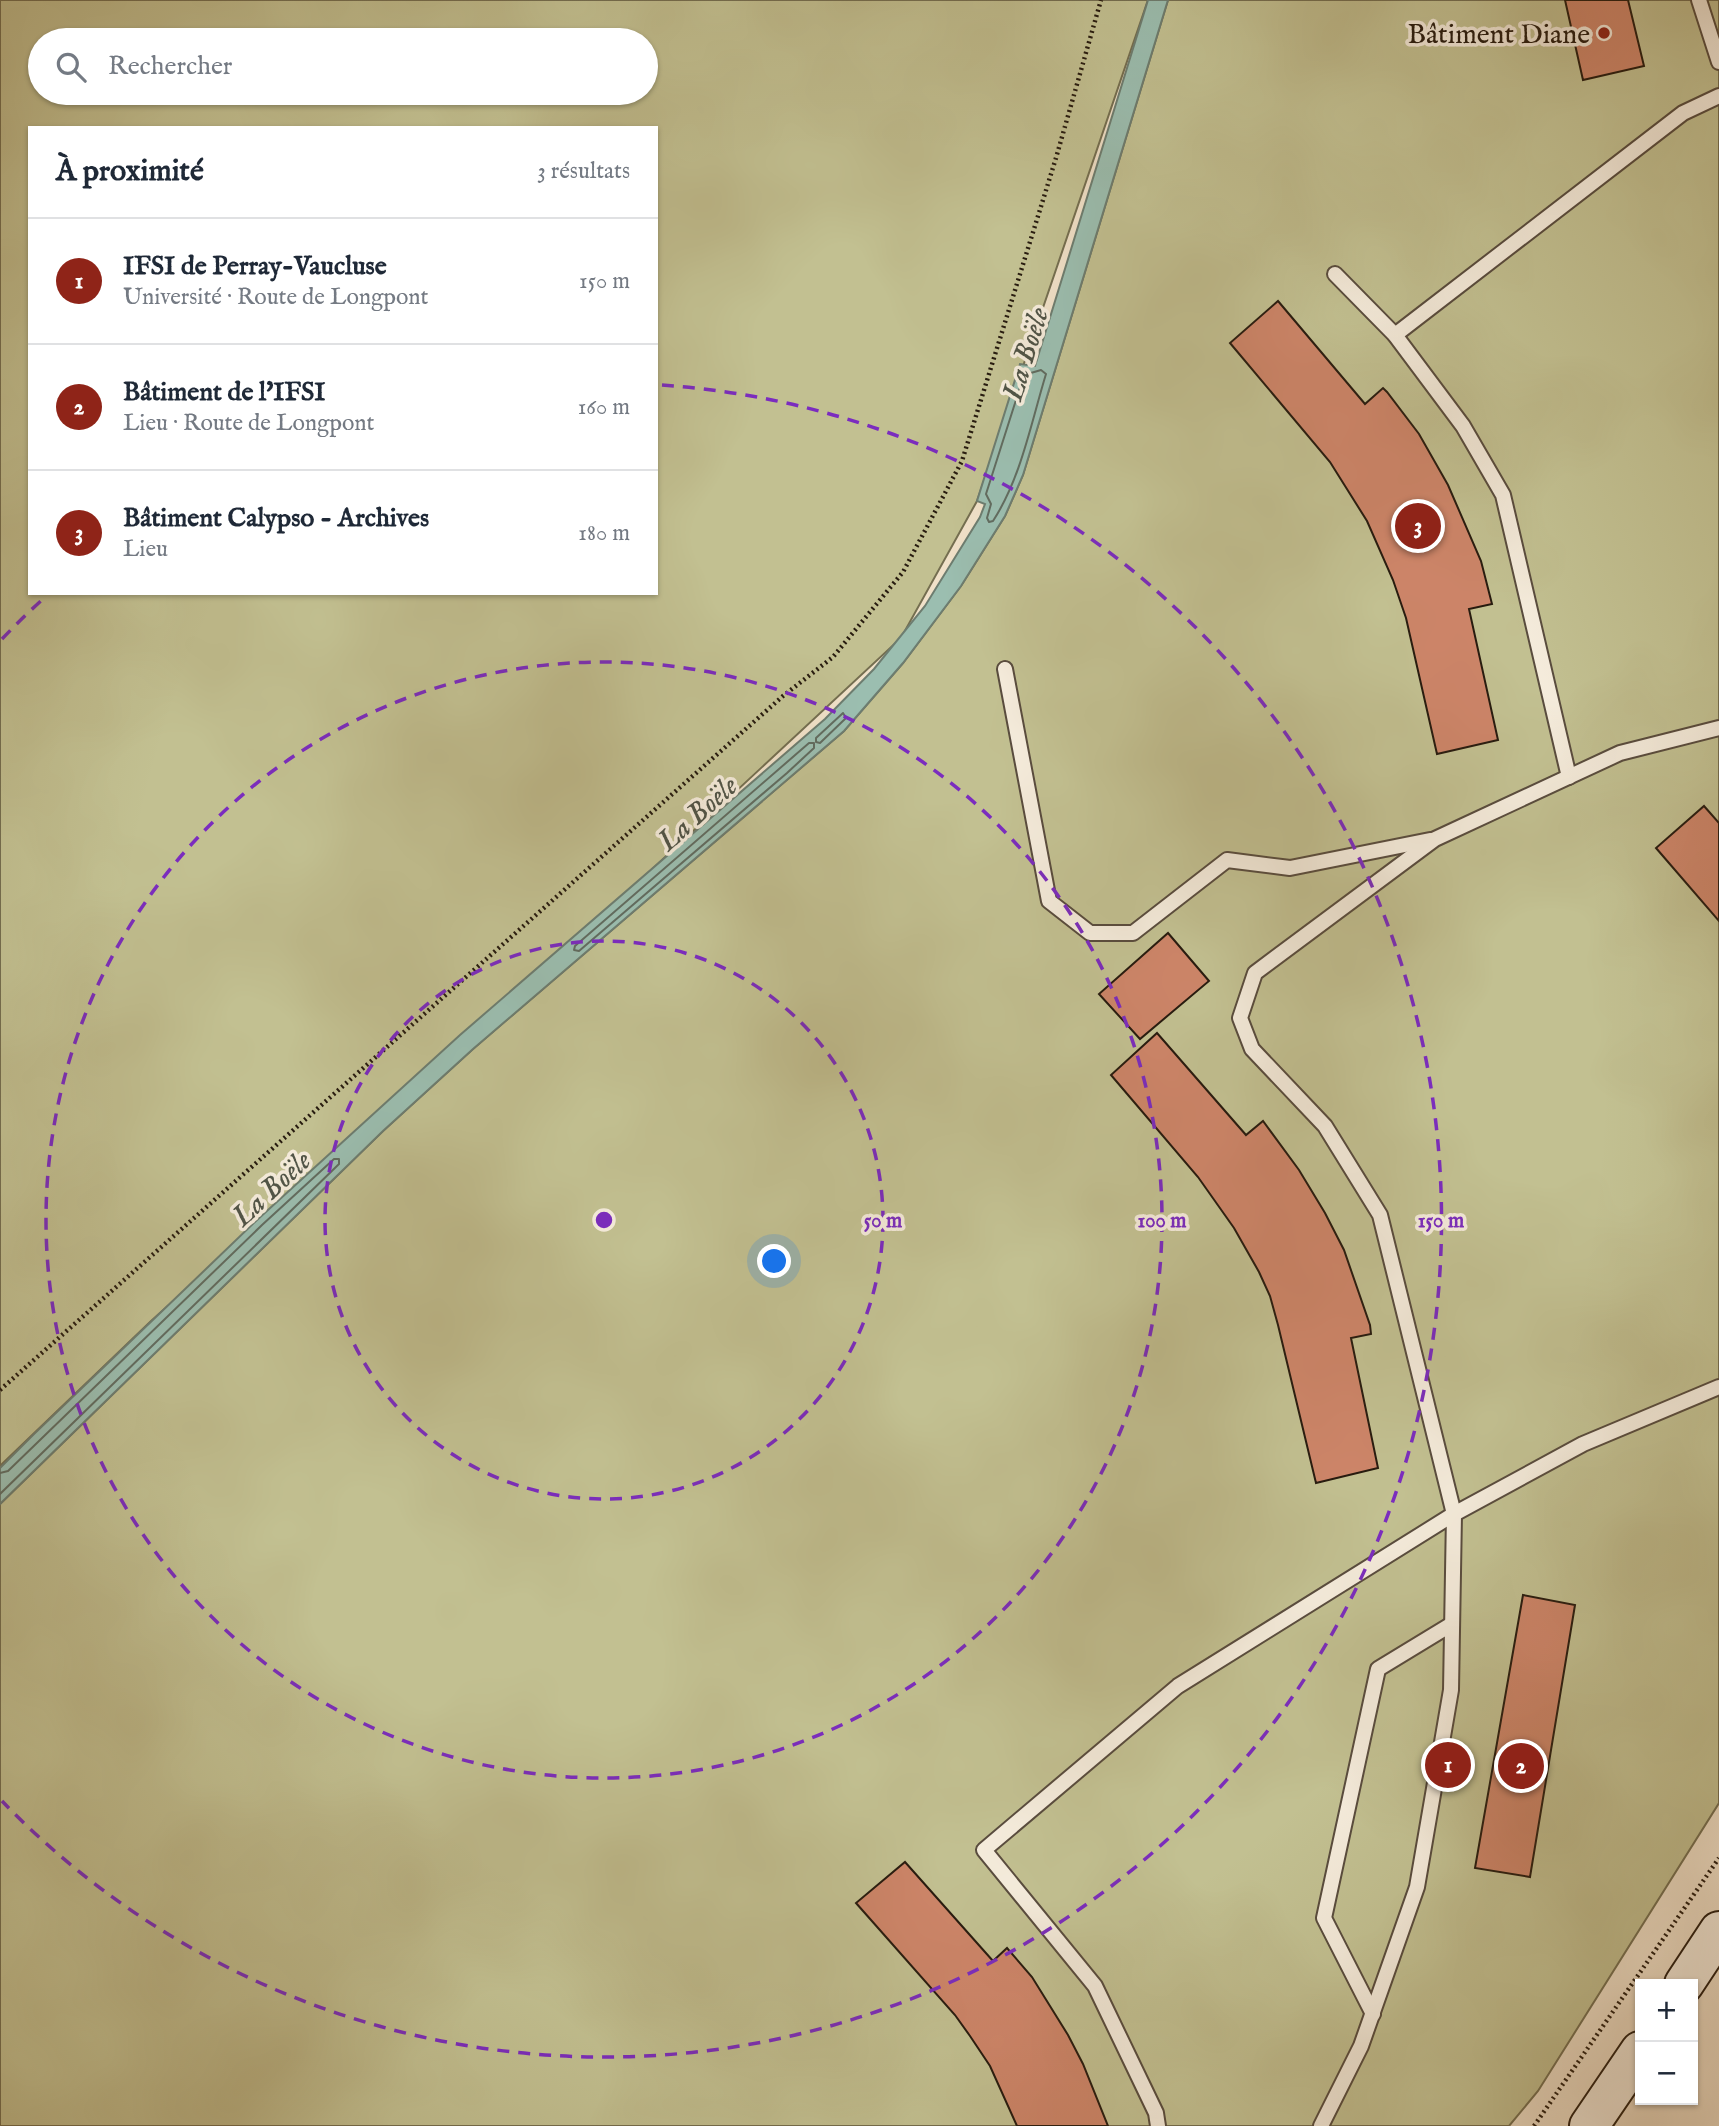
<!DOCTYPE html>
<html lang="fr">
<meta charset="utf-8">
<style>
body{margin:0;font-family:"IM FELL English",serif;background:#f6f6f7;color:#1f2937}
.controls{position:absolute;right:21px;bottom:21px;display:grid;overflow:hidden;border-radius:0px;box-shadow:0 2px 5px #0004}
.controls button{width:63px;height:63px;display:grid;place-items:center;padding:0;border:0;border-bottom:2px solid #e0e1e3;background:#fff;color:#1f2937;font:35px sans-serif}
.you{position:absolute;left:775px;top:1262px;width:24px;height:24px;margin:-18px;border:5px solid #fff;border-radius:50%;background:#1a73e8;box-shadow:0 0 0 10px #1a73e833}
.badge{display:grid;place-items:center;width:46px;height:46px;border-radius:50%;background:#8f2418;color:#fff;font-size:23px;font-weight:700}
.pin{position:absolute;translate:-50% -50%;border:4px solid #fff;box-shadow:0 2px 7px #0006}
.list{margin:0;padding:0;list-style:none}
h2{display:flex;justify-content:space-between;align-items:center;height:91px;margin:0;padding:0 28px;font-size:30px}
h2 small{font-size:23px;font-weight:400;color:#747a83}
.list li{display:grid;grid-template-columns:46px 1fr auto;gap:21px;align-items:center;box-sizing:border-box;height:126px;padding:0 28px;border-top:2px solid #e0e1e3}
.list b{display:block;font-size:26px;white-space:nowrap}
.list p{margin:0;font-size:23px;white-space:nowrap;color:#747a83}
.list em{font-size:23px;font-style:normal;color:#747a83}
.icon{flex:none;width:38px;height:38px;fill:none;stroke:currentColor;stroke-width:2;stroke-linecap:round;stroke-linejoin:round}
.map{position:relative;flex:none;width:1719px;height:2126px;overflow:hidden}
.search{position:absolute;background:#fff;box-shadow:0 2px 5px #0004;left:28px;top:28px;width:630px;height:77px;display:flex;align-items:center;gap:18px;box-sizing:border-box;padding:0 24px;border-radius:38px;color:#747a83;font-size:26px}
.panel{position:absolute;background:#fff;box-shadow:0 2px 5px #0004;left:28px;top:126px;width:630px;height:469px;border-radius:0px}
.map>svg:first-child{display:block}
</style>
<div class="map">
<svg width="1719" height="2126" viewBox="0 0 1719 2126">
<rect width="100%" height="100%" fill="#f0e1c9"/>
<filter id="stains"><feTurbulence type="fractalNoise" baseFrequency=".00286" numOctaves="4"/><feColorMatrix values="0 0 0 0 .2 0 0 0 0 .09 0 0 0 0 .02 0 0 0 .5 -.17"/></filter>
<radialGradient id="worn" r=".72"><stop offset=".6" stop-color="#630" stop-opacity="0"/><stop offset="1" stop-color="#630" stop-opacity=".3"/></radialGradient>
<!-- green -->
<g fill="#c2c091" stroke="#746e50" stroke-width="2" fill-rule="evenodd">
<path d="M0,0H1148L977,501L901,638L648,873L150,1322L0,1466ZM40,40H646V93H40ZM30,128H656V593H30Z"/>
<path d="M1168,0H1719V1803L1538,2091L1509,2126H0V1504L383,1131L473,1049L844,731L903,663L961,586L1005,516L1023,475Z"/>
</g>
<!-- water -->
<path fill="#9bbeb0" stroke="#6d7d70" stroke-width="2" d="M1148,0H1168L1023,475L1005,516L961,586L903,663L844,731L473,1049L383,1131L0,1504V1468L34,1434L257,1220L460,1035L825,719L874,669L925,606L980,517L985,504L977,501L1020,364L1035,366Z"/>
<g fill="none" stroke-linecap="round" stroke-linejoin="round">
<!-- shore -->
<g stroke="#616c60" stroke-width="2">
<path d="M1041,370L1046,374C1031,423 1021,478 993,521L989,522L987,518L991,504L986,494L1024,375Z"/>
<path d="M843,713L846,718L820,743L816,742V738Z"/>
<path d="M809,743H814V748L787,773L579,951L574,950L575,946Z"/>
<path d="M0,1473L8,1471L262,1225L334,1159H339V1164L0,1494"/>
</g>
</g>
<!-- building -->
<g fill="#cd8569" stroke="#271b0f" stroke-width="2">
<path d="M1565,0H1628L1644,66L1583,80Z"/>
<path d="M1278,301L1365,404L1383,388L1387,392L1419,434L1448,485L1481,561L1492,604L1469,609L1498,740L1437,754L1406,618L1393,580L1367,521L1330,462L1230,343Z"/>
<path d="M1704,806L1719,823V921L1656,848Z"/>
<path d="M1168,933L1209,981L1140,1039L1099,994Z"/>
<path d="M1157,1033L1246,1135L1263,1121L1299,1170L1325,1213L1344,1250L1370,1325L1371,1334L1351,1338L1378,1468L1316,1483L1278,1325L1270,1296L1259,1272L1234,1228L1198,1177L1111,1075Z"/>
<path d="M1523,1595L1575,1605L1530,1877L1475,1868Z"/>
<path d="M905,1862L993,1961L1007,1948L1032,1977L1068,2035L1083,2064L1108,2126H1017L990,2066L970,2036L955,2015L856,1903Z"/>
</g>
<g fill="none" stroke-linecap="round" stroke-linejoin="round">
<!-- lane casing -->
<g stroke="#594c3e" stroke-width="18">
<g id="lane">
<path d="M1699,0L1719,62"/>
<path d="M1335,274L1395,335L1463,426L1503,495L1569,777"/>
<path d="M1395,335L1683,113L1719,96"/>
<path d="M1005,669L1049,901L1090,933H1133L1227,860L1290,868L1430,840"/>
<path d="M1373,2014L1324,1918L1378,1669L1452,1624"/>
<path d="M1158,2126L1156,2113L1095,1986L984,1850L1178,1686L1454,1514L1583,1444L1719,1387"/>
<path d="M1321,2126L1361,2046L1417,1887L1451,1690L1454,1514L1380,1215L1325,1126L1252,1049L1240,1018L1255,973L1435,839L1620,753L1719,728"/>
</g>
</g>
<!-- secondary casing -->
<g stroke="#271b0f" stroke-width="42">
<g id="secondary">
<path d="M1684,1984L1719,1931"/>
<path d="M1589,2126L1640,2051"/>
</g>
</g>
<!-- path -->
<g stroke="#271b0f" stroke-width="4.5" stroke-dasharray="2 3.5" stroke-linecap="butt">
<path d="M0,1390L783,696L833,657L903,572L962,461L1056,158L1101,0"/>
<path d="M1534,2126L1719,1858"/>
</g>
<!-- lane -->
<use href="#lane" stroke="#f5ecdc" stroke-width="14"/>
<!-- secondary -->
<use href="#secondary" stroke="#f5ecdc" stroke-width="38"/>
</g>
<!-- distance rings -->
<g fill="none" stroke="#7b2cbf" stroke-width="3.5" stroke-dasharray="12 9">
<circle cx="604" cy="1220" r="279"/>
<circle cx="604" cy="1220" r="558"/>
<path d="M2 639A837 837 0 0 1 44 598M662 385A837 837 0 1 1 2 1801"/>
</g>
<!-- markers -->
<circle fill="#8f2418" stroke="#f5ecdc" stroke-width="2.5" cx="1604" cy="33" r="7"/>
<g text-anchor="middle" stroke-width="7" stroke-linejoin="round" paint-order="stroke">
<!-- poi labels -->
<g font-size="28" fill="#271b0f" stroke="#f5ecdc" text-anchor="end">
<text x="1590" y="43">Bâtiment Diane</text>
</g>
<!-- water labels -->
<g font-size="30" font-style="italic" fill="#505447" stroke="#f5ecdc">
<text transform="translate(1025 354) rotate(-73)" y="10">La Boële</text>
<text transform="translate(697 813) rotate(-42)" y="10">La Boële</text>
<text transform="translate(271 1188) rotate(-43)" y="10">La Boële</text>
</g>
</g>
<circle cx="604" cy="1220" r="10" fill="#7b2cbf" stroke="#f5ecdc" stroke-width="3.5"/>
<g font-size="21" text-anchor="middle" font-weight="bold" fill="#7b2cbf" stroke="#f5ecdc" stroke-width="7" stroke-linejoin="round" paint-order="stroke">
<text x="883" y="1227">50 m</text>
<text x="1162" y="1227">100 m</text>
<text x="1441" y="1227">150 m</text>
</g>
<rect width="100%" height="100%" filter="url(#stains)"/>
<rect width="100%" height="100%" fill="url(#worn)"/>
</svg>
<div class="controls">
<button>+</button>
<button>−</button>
</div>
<div class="you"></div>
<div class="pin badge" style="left:1448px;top:1765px">1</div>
<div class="pin badge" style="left:1521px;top:1766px">2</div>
<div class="pin badge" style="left:1418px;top:526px">3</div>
<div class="search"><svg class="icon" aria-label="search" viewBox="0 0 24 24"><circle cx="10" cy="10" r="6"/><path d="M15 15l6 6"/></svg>Rechercher</div>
<section class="panel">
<h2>À proximité<small>3 résultats</small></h2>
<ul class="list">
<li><span class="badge">1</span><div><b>IFSI de Perray-Vaucluse</b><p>Université · Route de Longpont</p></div><em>150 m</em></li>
<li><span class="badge">2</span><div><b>Bâtiment de l'IFSI</b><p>Lieu · Route de Longpont</p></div><em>160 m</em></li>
<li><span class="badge">3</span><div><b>Bâtiment Calypso - Archives</b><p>Lieu</p></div><em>180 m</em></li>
</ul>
</section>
</div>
